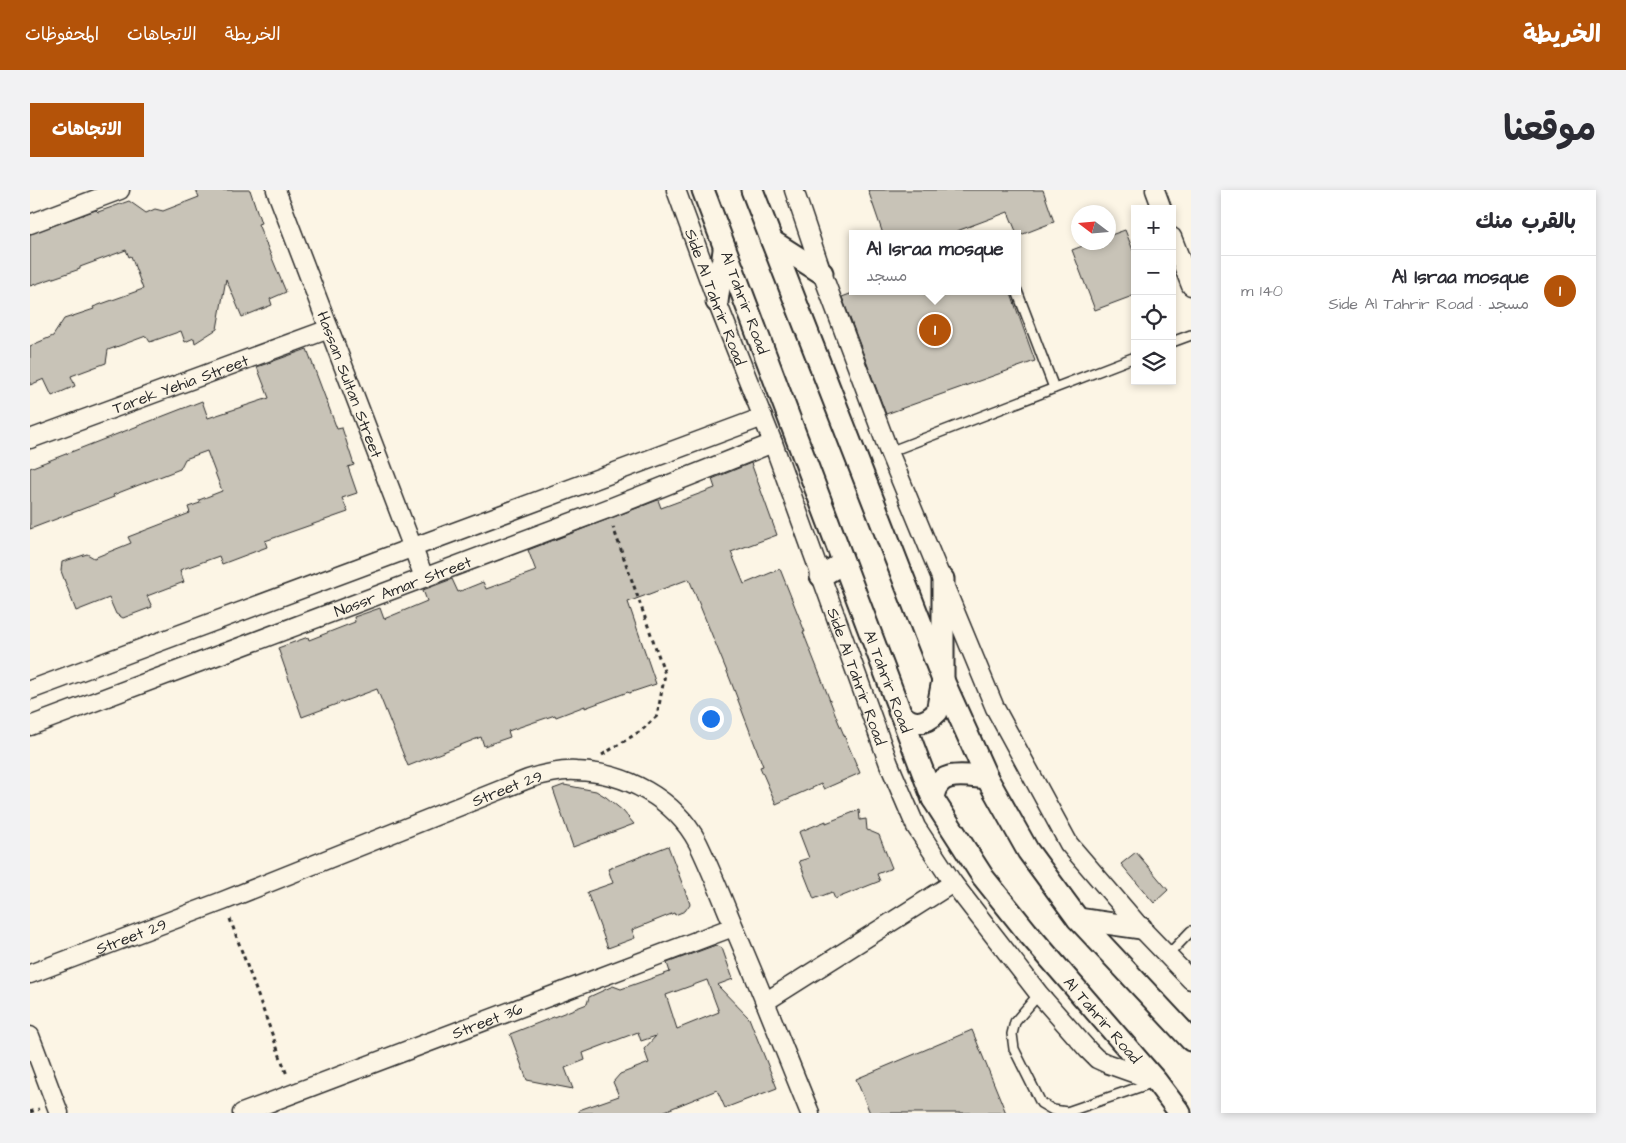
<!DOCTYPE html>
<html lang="ar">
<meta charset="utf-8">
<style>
body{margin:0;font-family:"Architects Daughter","Playpen Sans Arabic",sans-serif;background:#f2f2f3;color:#2b2b33;direction:rtl}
.controls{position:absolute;right:15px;top:15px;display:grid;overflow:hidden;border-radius:0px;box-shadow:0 2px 8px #0003}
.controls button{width:45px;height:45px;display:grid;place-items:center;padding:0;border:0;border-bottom:1px solid #e1e1e2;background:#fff;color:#2b2b33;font:25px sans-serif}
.compass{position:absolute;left:1041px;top:15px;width:45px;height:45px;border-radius:50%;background:#fff;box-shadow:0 2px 8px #0003;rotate:286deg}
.you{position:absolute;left:680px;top:528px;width:18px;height:18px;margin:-12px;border:4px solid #fff;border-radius:50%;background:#1a73e8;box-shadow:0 0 0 8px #1a73e833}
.badge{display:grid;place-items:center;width:32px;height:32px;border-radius:50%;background:#b45309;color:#fff;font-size:16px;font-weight:700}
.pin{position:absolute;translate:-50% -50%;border:2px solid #fff;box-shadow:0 1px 5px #0006}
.popup{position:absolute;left:819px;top:40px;width:172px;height:65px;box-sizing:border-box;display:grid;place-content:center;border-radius:0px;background:#fff;filter:drop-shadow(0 1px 4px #0005);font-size:16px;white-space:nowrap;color:#7c7c81}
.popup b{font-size:19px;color:#2b2b33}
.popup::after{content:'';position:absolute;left:50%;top:100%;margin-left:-10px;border:10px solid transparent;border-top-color:#fff}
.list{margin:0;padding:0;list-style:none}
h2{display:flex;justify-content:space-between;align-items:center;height:65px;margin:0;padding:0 20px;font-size:21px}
h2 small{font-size:16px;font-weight:400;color:#7c7c81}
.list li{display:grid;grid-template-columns:32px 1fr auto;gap:15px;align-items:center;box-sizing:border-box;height:70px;padding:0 20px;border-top:1px solid #e1e1e2}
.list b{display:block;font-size:19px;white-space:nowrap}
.list p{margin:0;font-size:16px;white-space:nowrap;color:#7c7c81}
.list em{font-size:16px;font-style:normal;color:#7c7c81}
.icon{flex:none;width:28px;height:28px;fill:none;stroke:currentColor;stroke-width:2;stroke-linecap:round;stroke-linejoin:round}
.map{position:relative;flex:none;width:1161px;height:923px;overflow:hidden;direction:ltr;border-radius:0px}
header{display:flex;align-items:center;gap:30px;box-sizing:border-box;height:70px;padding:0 25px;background:#b45309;color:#fff}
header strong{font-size:24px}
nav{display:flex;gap:28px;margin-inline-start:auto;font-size:18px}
.intro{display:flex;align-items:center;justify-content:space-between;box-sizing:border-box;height:120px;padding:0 30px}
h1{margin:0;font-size:35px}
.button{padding:12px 22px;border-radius:0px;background:#b45309;color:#fff;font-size:18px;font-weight:700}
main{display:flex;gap:30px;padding:0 30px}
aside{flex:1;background:#fff;border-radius:0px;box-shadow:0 2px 8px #0003}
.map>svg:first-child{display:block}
</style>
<header>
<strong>الخريطة</strong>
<nav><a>الخريطة</a><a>الاتجاهات</a><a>المحفوظات</a></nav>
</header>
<div class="intro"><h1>موقعنا</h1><a class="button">الاتجاهات</a></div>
<main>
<aside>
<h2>بالقرب منك<small></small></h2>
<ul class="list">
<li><span class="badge">1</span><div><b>Al Israa mosque</b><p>مسجد · Side Al Tahrir Road</p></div><em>140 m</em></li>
</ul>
</aside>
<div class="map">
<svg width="1161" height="923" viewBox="0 0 1161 923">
<rect width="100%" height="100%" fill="#fcf5e5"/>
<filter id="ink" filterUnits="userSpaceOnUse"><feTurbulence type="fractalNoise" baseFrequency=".02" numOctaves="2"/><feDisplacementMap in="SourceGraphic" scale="10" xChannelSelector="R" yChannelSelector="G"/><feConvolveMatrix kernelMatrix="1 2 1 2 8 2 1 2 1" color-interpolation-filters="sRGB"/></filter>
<g filter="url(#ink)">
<!-- building -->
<g fill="#c8c3b7" stroke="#2b2b2b" fill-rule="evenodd">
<path d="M166,0H220L231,33L228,34L256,102L240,109L242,115L212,127L196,89L187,139L165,153L164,148L155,152L151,141L120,152L116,146L78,160L76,173L41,186L45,196L22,206L14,189L0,195V156L23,146L34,129L64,119L63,117L113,99L101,66L99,67L96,60L50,77V79L0,96V44L66,20L68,22L99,11L116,23L125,19L133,21L169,7Z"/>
<path d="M838,0H1013L1024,32L988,46L978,22L919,44H853Z"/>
<path d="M1095,40L1105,65V105L1065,120L1042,60L1063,52H1078V46Z"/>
<path d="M828,101H980L1005,171L856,224L812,107Z"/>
<path d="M277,159L307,239L312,238L324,275L318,277L327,303L312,308L318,322L235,351L237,357L192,374L189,366L150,380L154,392L117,406L122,417L93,428L86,424L79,408L46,421L31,381L32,372L57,364L64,368L101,353L98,347L160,323L158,317L170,313L169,310L192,301L177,261L155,269L150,279L83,305L84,307L0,339V278L172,211L178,228L239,208L227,177Z"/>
<path d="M721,273L747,345L701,362L714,394L750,379L775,442H773L808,531L830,583L794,599L791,594L746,614L730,577L733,576L700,489L659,389L598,412L626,494L599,503L598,502L555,518V516L526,527L525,525L478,541L480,547L454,556L451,547L378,576L347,499L272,527L248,458L278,447L279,450L325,432L324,427L350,418L354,429L397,411L393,400L422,389L428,402L453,392L456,399L506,381L498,360L628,310L631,318L685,298L682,289Z"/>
<path d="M534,595L566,601L576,607L593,621L604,634L543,657L523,599Z"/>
<path d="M829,620L830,630L836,629L837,640L849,645L862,678L847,684L850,691L805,709L802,702L784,709L769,671L779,668L769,642L796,631V633Z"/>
<path d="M638,656L660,714L655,721L645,725L644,723L602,740L605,748L578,758L557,702L583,693L578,679Z"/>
<path d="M1106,662L1138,700L1124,713L1091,674Z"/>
<path d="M686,755L692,758L703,789L687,795L719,828L747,898L695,918L687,900L630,923H549V920L589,906L583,892L590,884L619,873L614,859L626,846L611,851L608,842L553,863L555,870L535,878L543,899L497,890L480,844L557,814L559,807L583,796L591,799L640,782L637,773ZM677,790L689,822L647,839L636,805Z"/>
<path d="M942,840L976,923H840L826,889Z"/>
</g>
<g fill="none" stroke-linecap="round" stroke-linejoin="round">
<!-- service casing -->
<g stroke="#2b2b2b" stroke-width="12">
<g id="service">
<path d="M987,101L1024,198"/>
<path d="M1142,152L1161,145"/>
<path d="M859,262L1105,167"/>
<path d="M1138,765L1161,741"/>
<path d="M1009,804L985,832L982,844L984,859L1011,913L1023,920L1037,922L1124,892"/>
</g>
</g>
<!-- minor casing -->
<g stroke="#2b2b2b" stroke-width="21">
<g id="minor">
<path id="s1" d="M246,0L394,387"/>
<path id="s2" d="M646,0L687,112L743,253L859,574L886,637L923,693L1009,804L1058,860L1067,869L1078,874L1126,891"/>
<path d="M764,0L792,83L859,262L965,518L1039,654L1111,738L1161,790"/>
<path d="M1125,0L1132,19"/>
<path d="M0,34L90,0"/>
<path d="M1142,47L1161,96"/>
<path id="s3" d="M0,249L299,139"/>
<path d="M0,500L733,227"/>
<path id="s4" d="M0,536L577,319L743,253"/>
<path id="s5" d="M0,784L193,711L498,589C514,584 530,580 546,581C595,582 645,609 668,653C684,686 697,721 711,754C735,810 757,867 780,923"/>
<path d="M735,812L923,693"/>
<path d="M0,846L29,923"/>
<path id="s6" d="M212,923L703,737"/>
</g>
</g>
<!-- tertiary casing -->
<g stroke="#2b2b2b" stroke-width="25">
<g id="tertiary">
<path id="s7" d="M673,0L903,609L953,687L997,742L1126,891L1150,923"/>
<path d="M722,0L913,490L957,588L998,661L1048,729L1161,850"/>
<path d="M742,51L792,83"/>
<path d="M687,112L694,60"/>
<path d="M791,386L813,373"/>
<path d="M869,521C880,537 895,535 907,522L913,490V389"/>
<path d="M903,609C906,578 936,586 957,588"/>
<path d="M1048,729L1111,738"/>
</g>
</g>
<!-- path -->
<g stroke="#2b2b2b" stroke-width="3" stroke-dasharray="4 4" stroke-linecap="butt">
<path d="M572,565L612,540L627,526L635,484L583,337"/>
<path d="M200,729L257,885"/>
<path d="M0,922L9,919"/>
</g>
<!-- service -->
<use href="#service" stroke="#fcf5e5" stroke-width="9"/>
<!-- minor -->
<use href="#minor" stroke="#fcf5e5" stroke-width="18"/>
<!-- tertiary -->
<use href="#tertiary" stroke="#fcf5e5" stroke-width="21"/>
</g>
</g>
<g text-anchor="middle" stroke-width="5" stroke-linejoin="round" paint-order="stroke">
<!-- street labels -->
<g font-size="16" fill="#2b2b2b" stroke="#fcf5e5">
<text dy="6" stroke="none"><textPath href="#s2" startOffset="114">Side Al Tahrir Road</textPath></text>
<text dy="6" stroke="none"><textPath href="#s7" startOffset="120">Al Tahrir Road</textPath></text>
<text dy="6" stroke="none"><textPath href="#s3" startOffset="160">Tarek Yehia Street</textPath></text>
<text dy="6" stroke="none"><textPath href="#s1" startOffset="208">Hassan Sultan Street</textPath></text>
<text dy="6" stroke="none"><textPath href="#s4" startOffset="398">Nassr Amar Street</textPath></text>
<text dy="6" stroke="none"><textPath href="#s2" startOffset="519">Side Al Tahrir Road</textPath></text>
<text dy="6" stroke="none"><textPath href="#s7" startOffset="525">Al Tahrir Road</textPath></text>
<text dy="6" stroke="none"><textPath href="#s5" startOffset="512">Street 29</textPath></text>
<text dy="6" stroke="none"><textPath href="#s5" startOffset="108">Street 29</textPath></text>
<text dy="6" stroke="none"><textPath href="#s6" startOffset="262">Street 36</textPath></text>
<text dy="6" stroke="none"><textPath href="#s7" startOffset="930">Al Tahrir Road</textPath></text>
</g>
</g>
</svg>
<div class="controls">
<button>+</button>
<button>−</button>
<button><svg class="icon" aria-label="locate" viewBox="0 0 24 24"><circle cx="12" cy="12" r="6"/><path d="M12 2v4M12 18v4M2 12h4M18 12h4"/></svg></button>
<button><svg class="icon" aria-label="layers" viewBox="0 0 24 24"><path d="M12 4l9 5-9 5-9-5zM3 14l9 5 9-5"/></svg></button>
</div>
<svg class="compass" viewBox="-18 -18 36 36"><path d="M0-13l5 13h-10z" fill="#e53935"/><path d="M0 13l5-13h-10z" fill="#7c7c81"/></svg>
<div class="you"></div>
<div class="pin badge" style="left:905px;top:140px">1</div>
<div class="popup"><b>Al Israa mosque</b>مسجد</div>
</div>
</main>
